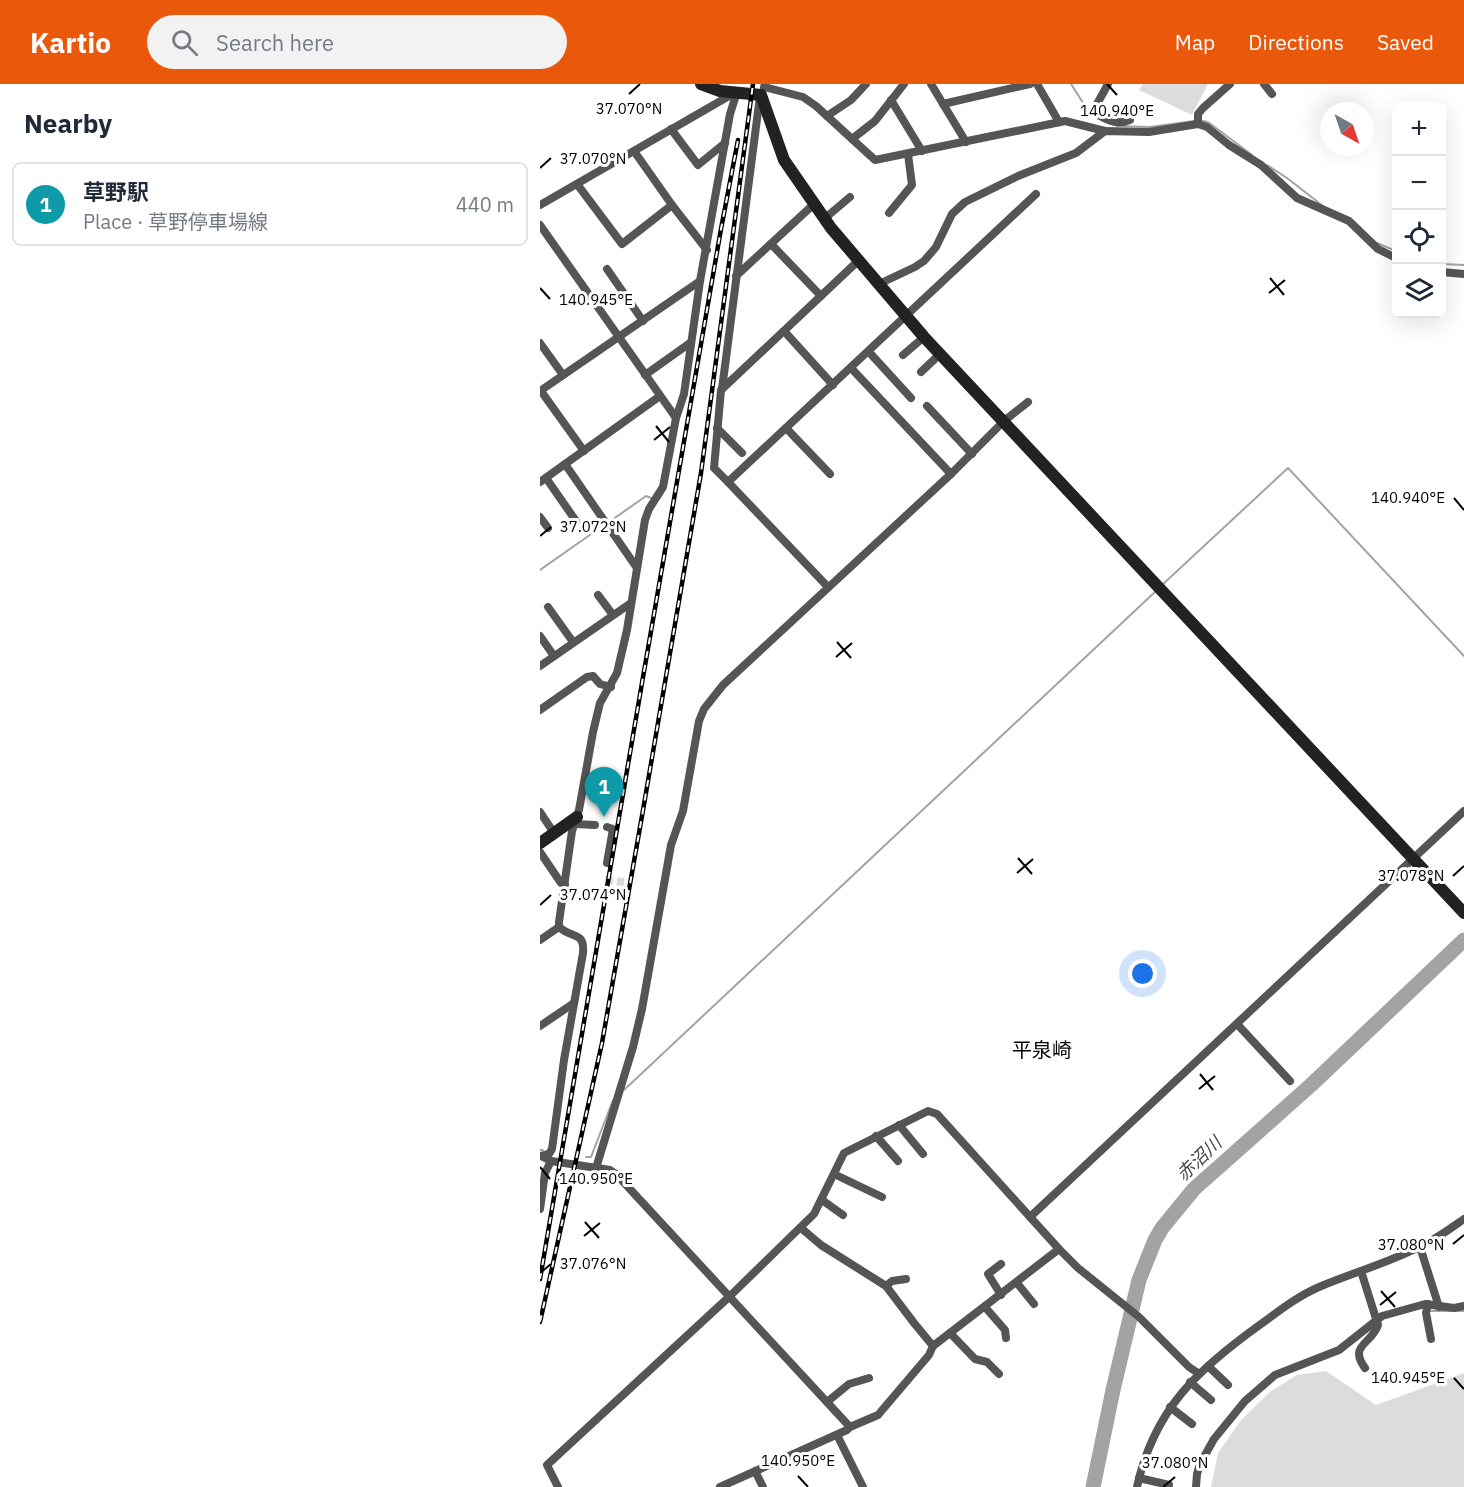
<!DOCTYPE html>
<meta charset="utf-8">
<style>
body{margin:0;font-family:"IBM Plex Sans","Noto Sans JP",sans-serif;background:#f2f2f3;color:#1f2937}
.controls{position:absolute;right:18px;top:18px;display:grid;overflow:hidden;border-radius:9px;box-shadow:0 6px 24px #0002}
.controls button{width:54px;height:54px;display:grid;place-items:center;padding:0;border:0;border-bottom:2px solid #e0e1e3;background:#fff;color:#1f2937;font:30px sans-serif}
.compass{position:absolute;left:780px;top:18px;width:54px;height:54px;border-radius:50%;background:#fff;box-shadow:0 6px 24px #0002;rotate:140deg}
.you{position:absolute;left:603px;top:890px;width:21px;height:21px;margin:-15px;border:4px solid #fff;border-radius:50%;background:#1a73e8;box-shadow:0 0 0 9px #1a73e833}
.badge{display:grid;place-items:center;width:39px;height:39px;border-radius:50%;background:#ea580c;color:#fff;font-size:20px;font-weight:700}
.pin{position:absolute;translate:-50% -50px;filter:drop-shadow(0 2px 3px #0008)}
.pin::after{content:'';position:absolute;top:32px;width:21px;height:18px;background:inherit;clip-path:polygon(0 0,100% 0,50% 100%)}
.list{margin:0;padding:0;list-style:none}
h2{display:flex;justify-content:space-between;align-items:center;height:78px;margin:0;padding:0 24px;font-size:26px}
h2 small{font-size:20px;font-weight:400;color:#747a83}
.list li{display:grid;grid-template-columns:39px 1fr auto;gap:18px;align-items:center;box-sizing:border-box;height:84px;margin:0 12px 12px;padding:0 12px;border:2px solid #e0e1e3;border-radius:9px}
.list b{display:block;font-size:22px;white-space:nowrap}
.list p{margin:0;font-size:20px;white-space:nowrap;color:#747a83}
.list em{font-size:20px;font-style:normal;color:#747a83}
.icon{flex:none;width:33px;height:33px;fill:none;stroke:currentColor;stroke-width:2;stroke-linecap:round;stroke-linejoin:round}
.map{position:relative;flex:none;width:924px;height:1403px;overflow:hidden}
header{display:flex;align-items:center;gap:36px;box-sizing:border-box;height:84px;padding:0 30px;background:#ea580c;color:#fff}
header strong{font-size:28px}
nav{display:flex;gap:33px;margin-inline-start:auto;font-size:21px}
.search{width:420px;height:54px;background:#f2f2f3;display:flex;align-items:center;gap:15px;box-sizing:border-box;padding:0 21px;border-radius:33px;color:#747a83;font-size:22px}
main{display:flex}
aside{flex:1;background:#fff}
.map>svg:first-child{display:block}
</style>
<header>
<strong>Kartio</strong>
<div class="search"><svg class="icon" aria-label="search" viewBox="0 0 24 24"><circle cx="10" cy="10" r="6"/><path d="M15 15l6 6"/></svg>Search here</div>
<nav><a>Map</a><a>Directions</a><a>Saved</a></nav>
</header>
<main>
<aside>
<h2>Nearby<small></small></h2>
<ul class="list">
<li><span class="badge" style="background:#0f9aa8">1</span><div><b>草野駅</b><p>Place · 草野停車場線</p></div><em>440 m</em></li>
</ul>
</aside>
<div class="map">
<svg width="924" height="1403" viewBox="0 0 924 1403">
<rect width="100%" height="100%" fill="#fff"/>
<!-- green -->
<g fill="#dcdcdc">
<path d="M603,0H668L652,31L599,6Z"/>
<path d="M786,1287L836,1321L924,1289V1403H671L678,1369L701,1336L730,1308L757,1291Z"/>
</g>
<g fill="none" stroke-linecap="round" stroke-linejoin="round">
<!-- stream -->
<g stroke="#a3a3a3" stroke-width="2">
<path d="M531,0L547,25L558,35"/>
<path d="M663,37L668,38L712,71"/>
<path d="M577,42L610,43L654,37"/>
<path d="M727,81L747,94L783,122"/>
<path d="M837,159L856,167"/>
<path d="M902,180L924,181"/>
<path d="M69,438L106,412L111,414"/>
<path d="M0,486L64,441"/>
<path d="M622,501L748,384L924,572"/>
<path d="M84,1006L616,507"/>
<path d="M0,1066H3"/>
<path d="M46,1073H51L73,1016"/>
<path d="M890,1227H924"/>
</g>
<!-- river -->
<path stroke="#a3a3a3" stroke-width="15" d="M553,1403L573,1306L599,1196L615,1156L622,1144L654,1105L771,1001L924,856"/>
<!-- street-tunnel -->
<path stroke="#d9d9d9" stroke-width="8" stroke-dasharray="8 4" stroke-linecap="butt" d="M65,796L84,798"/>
<!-- street -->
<g stroke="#555" stroke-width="8">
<path d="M391,0L426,58"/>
<path d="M497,0L519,38"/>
<path d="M568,0L557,20L558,30C566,37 580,41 590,36"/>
<path d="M724,0L732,10"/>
<path d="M224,3L263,13L276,22L335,76L525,37L565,47"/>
<path d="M351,16L382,67"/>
<path d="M403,20L490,0"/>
<path d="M287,32L311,16L326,0"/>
<path d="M658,40V30L663,24L690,0"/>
<path d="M131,45L158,81L185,59"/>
<path d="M312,55L335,37L364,0"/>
<path d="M94,67L132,121L167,166"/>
<path d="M37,100L82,160L132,121"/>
<path d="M0,121L196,8"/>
<path d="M349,129L372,101L368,70"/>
<path d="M284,135L310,113"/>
<path d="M0,141L136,334"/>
<path d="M231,160L281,212"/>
<path d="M67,185L103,237"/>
<path d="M902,188L924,190"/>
<path d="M196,192L274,120"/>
<path d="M339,200L375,183L384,177L396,163L412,130L425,118L478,92L536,69L565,47L609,48L658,40L667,43L689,61L721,81L757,114L809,137L838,165L856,174"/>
<path d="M244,247L293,301"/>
<path d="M0,259L23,291"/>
<path d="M329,268L371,314"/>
<path d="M363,271L384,253"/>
<path d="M311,284L411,390"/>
<path d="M381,288L400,270"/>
<path d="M105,291L150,259"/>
<path d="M182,305L220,12"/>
<path d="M0,307L160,197"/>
<path d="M1,307L44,367"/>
<path d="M387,322L432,370"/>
<path d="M177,344L202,369"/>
<path d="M246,344L290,390"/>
<path d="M25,380L97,484"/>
<path d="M6,394L36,437"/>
<path d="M0,398L120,312"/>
<path d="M188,398L496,110"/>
<path d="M0,433L8,444"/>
<path d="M288,503L188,398L174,384L181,306L318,177"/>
<path d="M58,511L73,531"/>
<path d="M8,523L33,558"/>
<path d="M0,552L14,572"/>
<path d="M0,582L91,519"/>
<path d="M0,626L47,593L53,592L60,600L71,603"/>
<path d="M0,728L14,749"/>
<path d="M35,740L55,741"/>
<path d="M0,768L21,799L25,801"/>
<path d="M67,779L73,745L67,743"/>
<path d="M0,856L19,843"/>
<path d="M697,940L750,997"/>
<path d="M0,942L34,919"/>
<path d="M359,1041L383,1070"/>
<path d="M336,1052L358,1077"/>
<path d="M0,1072L9,1070L12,1065L24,976L43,869C45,847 32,855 19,843V838L32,747L39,726L53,648L60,619L77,589L87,546L105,436L109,425L123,403L136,334L144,310L160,197L190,30L197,8"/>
<path d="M3,1073L11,1077L70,1086L76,1090L310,1343L307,1346L180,1403"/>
<path d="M56,1084L93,963L102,925L131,761L143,727L159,637L164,625L183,601L411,390L464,337L488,318"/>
<path d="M294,1090L342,1113"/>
<path d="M282,1116L303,1131"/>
<path d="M0,1125L5,1089L11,1077"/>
<path d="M490,1133L924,727"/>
<path d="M261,1144L281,1161L346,1202L374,1239L393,1262"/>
<path d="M880,1163L899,1223"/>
<path d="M821,1187L838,1241C832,1260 808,1261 825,1284"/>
<path d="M477,1199L494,1220"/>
<path d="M346,1202L352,1197L366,1195"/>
<path d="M461,1211L448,1190L461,1180"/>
<path d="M888,1220L886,1229L891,1255"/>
<path d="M445,1223L465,1246L466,1254"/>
<path d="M410,1249L435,1275L447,1278L459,1290"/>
<path d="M668,1282L688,1301"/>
<path d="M650,1298L671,1316"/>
<path d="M287,1318L309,1300L329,1294"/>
<path d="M630,1323L652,1340"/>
<path d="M310,1343L338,1331L389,1271L393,1262L519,1165"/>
<path d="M297,1351L323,1403"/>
<path d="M215,1387L223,1403"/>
<path d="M599,1394L629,1401"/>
<path d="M18,1403L7,1381L190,1212L274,1130L304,1069L388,1027L397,1030L519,1165L538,1184L599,1233L649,1283L658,1289"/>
<path d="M597,1403C614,1325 658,1285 721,1240C739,1227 758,1212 779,1203C814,1188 852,1178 885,1160C899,1153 911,1144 924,1135"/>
<path d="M656,1403L657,1390L660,1380L674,1355L705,1317L735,1291L799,1266L842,1232L885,1220L914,1224L924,1222"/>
</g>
<!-- secondary -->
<g stroke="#222" stroke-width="12">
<path d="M161,0L180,7L221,11L244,76L291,144L384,253L924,829"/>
<path d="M0,759L37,733"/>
</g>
<!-- rail casing -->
<g stroke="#000" stroke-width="4.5">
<g id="rail">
<path d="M0,1195L102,599L181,145L198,56"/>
<path d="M0,1238L62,959L102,732L161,389L213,0"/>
</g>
</g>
<!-- rail -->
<use href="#rail" stroke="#fff" stroke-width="2" stroke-dasharray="7" stroke-linecap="butt"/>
</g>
<!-- ticks -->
<path fill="none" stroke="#000" stroke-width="2" d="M567,0L577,11M89,10L100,0M0,84L11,74M730,194L744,211M0,204L10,215M729,209L745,196M116,342L129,358M114,356L130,343M914,414L924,426M0,452L11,443M297,558L311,574M296,573L312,559M478,774L492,790M477,789L493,775M913,792L924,782M0,821L11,811M660,990L673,1006M659,1005L675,992M0,1083L10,1095M45,1138L59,1154M44,1152L60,1139M913,1160L924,1151M0,1189L11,1180M841,1207L855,1223M840,1221L856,1208M914,1294L924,1305M258,1392L268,1403M623,1403L635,1393"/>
<g text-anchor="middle" stroke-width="6" stroke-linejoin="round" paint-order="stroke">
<!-- water labels -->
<g font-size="18" font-style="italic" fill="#444" stroke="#fff">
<text transform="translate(659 1075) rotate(-44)" y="6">赤沼川</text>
</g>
<!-- quarter labels -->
<g font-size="20" fill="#000" stroke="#fff">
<text x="502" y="973">平泉崎</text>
</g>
</g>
<g font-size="15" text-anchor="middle" fill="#000" stroke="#fff" stroke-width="6" stroke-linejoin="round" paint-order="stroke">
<text x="89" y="30">37.070°N</text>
<text x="577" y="32">140.940°E</text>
<text x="53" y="80">37.070°N</text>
<text x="56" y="221">140.945°E</text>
<text x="868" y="419">140.940°E</text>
<text x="53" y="448">37.072°N</text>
<text x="871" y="797">37.078°N</text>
<text x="53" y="816">37.074°N</text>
<text x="56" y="1100">140.950°E</text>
<text x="871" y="1166">37.080°N</text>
<text x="53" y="1185">37.076°N</text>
<text x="868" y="1299">140.945°E</text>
<text x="258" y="1382">140.950°E</text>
<text x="635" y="1384">37.080°N</text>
</g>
</svg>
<div class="controls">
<button>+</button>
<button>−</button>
<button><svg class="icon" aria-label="locate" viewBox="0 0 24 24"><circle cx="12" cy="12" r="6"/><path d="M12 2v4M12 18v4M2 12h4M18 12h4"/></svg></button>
<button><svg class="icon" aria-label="layers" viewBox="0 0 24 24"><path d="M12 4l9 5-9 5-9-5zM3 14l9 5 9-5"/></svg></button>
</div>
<svg class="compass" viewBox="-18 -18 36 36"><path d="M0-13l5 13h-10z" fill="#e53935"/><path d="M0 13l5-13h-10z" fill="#747a83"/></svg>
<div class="you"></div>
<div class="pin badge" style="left:64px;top:733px;background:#0f9aa8">1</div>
</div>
</main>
